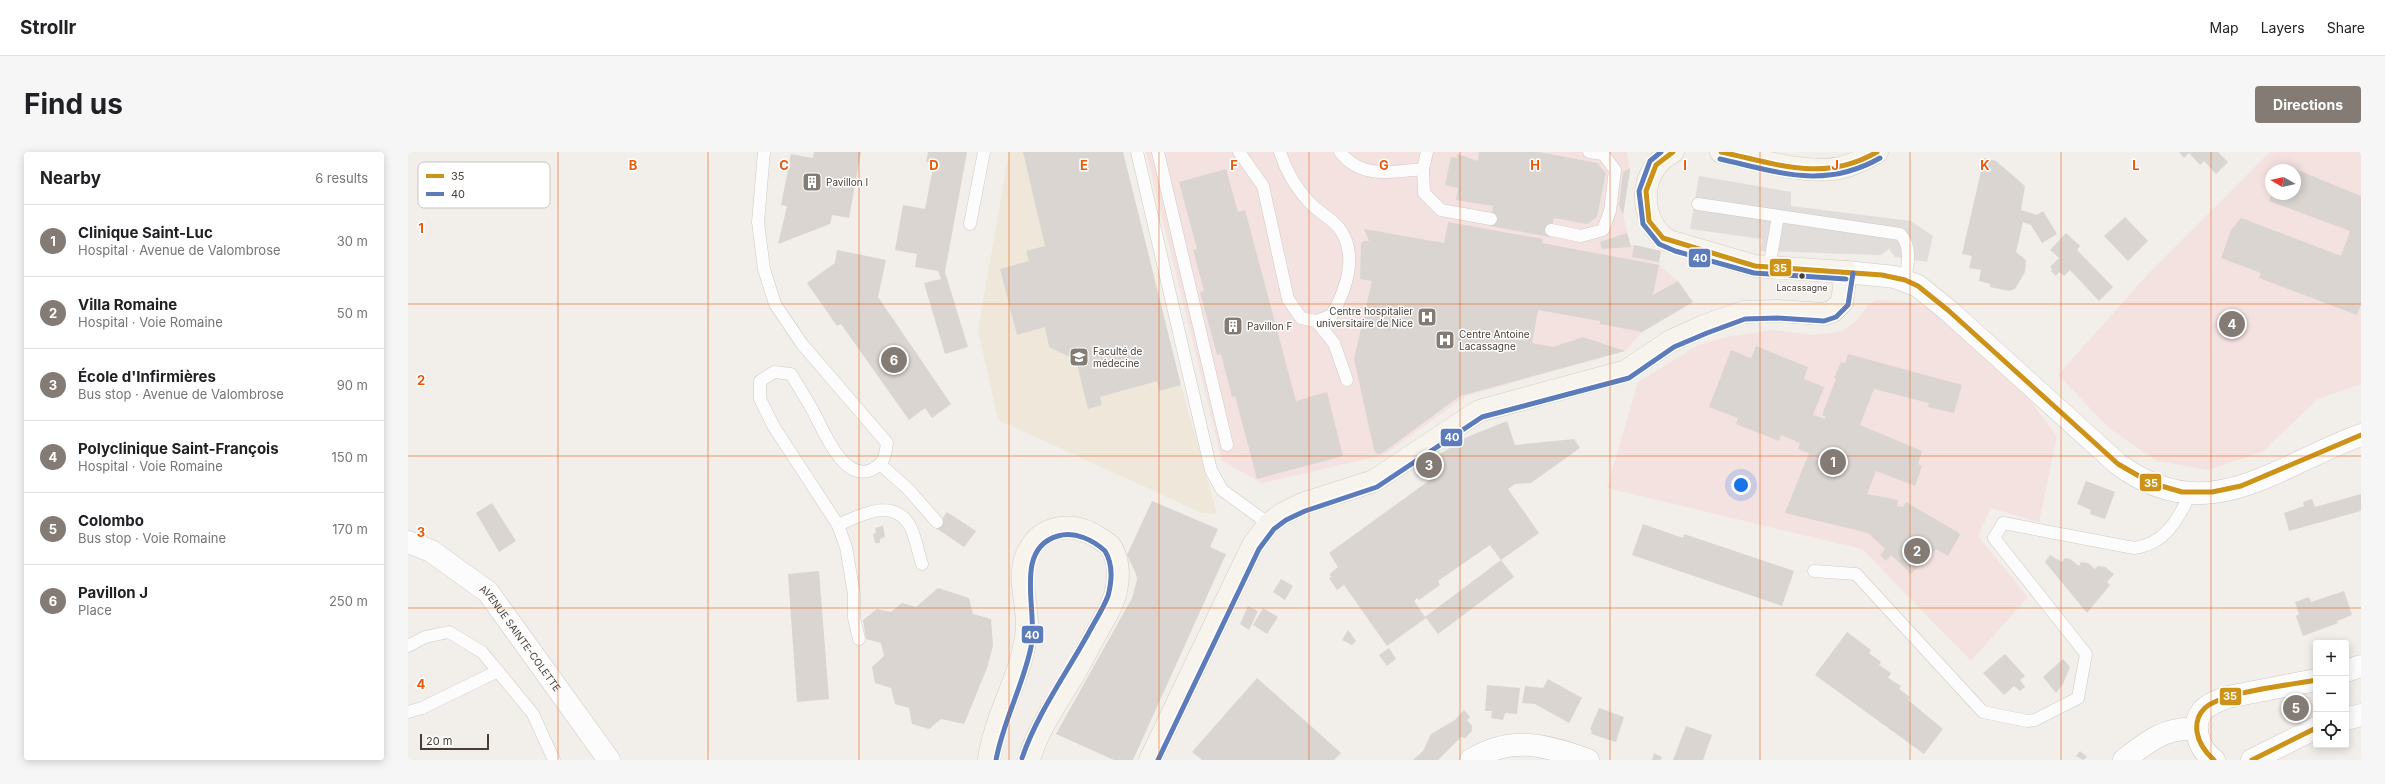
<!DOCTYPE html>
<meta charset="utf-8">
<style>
body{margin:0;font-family:Inter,sans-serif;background:#f6f6f6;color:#202124}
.controls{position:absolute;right:12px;bottom:12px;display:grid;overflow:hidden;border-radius:4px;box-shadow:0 2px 10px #0003}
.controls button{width:36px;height:36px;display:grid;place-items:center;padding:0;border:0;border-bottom:1px solid #e0e0e0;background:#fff;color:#202124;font:20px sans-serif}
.compass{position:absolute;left:1857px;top:12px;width:36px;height:36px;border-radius:50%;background:#fff;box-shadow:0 2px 10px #0003;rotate:279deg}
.scale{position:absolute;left:12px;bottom:10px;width:69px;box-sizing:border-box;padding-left:4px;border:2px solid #483e35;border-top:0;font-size:11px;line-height:14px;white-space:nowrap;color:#483e35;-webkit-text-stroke:3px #fff;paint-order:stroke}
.you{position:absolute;left:1333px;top:333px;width:14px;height:14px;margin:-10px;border:3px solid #fff;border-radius:50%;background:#1a73e8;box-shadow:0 0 0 6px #1a73e833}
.badge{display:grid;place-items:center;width:26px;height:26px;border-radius:50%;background:#847c74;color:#fff;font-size:13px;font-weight:700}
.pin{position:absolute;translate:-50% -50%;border:2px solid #fff;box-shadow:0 1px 4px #0006}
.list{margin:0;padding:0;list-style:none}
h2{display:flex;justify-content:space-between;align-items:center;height:52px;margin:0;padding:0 16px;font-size:17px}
h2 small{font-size:13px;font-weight:400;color:#757577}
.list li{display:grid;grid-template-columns:26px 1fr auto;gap:12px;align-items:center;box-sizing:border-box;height:72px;padding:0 16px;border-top:1px solid #e0e0e0}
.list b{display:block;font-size:15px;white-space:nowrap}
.list p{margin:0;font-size:13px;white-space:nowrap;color:#757577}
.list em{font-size:13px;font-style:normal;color:#757577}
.icon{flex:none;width:22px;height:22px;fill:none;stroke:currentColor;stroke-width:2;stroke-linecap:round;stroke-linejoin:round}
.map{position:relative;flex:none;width:1953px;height:608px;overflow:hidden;border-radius:4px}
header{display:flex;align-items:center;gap:24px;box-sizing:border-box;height:56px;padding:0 20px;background:#fff;border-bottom:1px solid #e0e0e0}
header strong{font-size:19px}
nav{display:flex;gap:22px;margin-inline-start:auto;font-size:14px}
.intro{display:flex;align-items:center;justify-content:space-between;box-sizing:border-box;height:96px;padding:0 24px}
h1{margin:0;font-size:28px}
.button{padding:10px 18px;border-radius:4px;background:#847c74;color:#fff;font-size:14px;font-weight:700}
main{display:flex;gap:24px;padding:0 24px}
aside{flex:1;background:#fff;border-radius:4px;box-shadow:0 2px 10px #0003}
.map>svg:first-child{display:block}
</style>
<header>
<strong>Strollr</strong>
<nav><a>Map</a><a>Layers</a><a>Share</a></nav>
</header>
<div class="intro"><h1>Find us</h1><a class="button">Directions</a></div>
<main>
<aside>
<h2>Nearby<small>6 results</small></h2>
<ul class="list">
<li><span class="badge">1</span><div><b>Clinique Saint-Luc</b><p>Hospital · Avenue de Valombrose</p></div><em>30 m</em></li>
<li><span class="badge">2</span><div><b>Villa Romaine</b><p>Hospital · Voie Romaine</p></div><em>50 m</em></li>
<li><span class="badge">3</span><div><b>École d'Infirmières</b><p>Bus stop · Avenue de Valombrose</p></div><em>90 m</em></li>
<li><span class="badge">4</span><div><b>Polyclinique Saint-François</b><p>Hospital · Voie Romaine</p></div><em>150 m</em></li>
<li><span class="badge">5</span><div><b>Colombo</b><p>Bus stop · Voie Romaine</p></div><em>170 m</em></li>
<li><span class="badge">6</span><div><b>Pavillon J</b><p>Place</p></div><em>250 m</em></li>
</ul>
</aside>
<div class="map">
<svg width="1953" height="608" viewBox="0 0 1953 608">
<rect width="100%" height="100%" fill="#f2eeea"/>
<!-- education -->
<path fill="#f0e7db" d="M601,0H715L773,233L809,362L794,361L590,268L570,178Z"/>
<!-- medical -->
<g fill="#f4e2e1" fill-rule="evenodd">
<path d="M738,0H1219L1222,19L1215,63L1222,92L1253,99L1251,113L1270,129L1285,150L1234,180L1217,199L1058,244L976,303L854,331L814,309Z"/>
<path d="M1862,0H1953V232L1910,247L1854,300L1800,318L1749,309L1702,277L1650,223L1741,121ZM1863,18H1887V42H1863Z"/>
<path d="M1468,148L1497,150L1523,157L1622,248L1649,284L1631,370L1583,356L1570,384L1620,445L1563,509L1454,397L1199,336L1230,230L1290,193L1318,185L1365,178L1407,183L1435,179L1447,170L1460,153Z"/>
</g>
<!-- parking -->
<path fill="#e1ddda" d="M1291,24L1383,40V54L1503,69L1525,84L1519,110L1487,105L1481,97L1473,103L1352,99L1354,87L1282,77Z"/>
<!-- building -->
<g fill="#dad5d1">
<path d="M406,0H453L441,66L424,63L422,72L370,92L379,54L373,53L383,2L405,6Z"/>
<path d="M520,0H559L537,120L560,195L537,202L516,131L533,127L530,119L507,115L509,102L487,98L495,53L517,57L526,11L518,10Z"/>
<path d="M615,0H715L773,233L751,239L749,229L692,245L694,253L680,257L668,208L641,195L637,175L609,183L592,117L621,109L618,99L637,94Z"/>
<path d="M1071,0H1131L1189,11L1198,21L1189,65L1179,72L1146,66L1142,85L1082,74L1085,54L1048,48L1050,36L1037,33L1043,5L1049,6V2L1070,9Z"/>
<path d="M1771,0H1810L1820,10L1808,22L1796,9L1792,13L1781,1L1776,6Z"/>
<path d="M1576,6L1588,9L1617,34L1613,58L1629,63L1635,59L1649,82L1634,91L1623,73L1615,70L1608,100L1618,108L1617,120L1607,137L1601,139L1582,135V132L1571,129L1573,118L1561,116L1564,104L1554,102Z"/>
<path d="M1875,12L1953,44V152L1949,163L1851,126L1853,121L1813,106L1823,78L1833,66L1933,104L1942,79L1861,49L1864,42H1887V18H1873Z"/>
<path d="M1222,16V19L1215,63L1211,53L1215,20Z"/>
<path d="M818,17L830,60L837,58L888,249L919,240L935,304L849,327L827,244L824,245L813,202L809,203L792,140L796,139L785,98L789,97L771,30Z"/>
<path d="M1717,65L1740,89L1720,109L1696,84Z"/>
<path d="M1040,70L1135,87L1134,91L1251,113L1245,143L1270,129L1285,150L1234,180L1192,172V169L1130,158L1124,191L1145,195L1175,185L1217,199L1052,244L973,302H969L966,298L946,207L964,129L952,127L953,91L956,89H961L956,77L1036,91Z"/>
<path d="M1219,81L1223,95L1194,97L1192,90Z"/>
<path d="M1658,81L1672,94L1669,98L1705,135L1691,149L1662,118L1656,124L1651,120L1648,124L1643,119L1644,117L1642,115L1651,106L1642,98Z"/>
<path d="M1226,93L1253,99L1251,110L1224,105Z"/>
<path d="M429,98L478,108L470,145L543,252L524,266L517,256L501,268L433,172L429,174L399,131L427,111Z"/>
<path d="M1348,194L1400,215L1396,227L1416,235L1405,263L1417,267L1418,265L1414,263L1428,227L1426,226L1433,210L1437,211L1440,202L1554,233L1546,261L1520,255L1521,251L1466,237L1452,273L1514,299L1510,312L1514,314L1507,334L1468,319L1459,342L1490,348L1489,354L1495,355L1498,350L1551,381L1552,383L1540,404L1528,397L1503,422L1483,403L1478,409L1472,403L1477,397L1460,381L1377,361L1401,301L1390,297L1392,291L1373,283L1371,289L1328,272L1330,266L1301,255L1323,198L1343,206Z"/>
<path d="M1099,269L1107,293L1166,287L1172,296L1123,331L1107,332L1100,337L1131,381L1093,408L1082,393L1030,429L1032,433L1011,448L1009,446L1006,449L1017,465L1093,408L1106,425L1030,482L1018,466L979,494L936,433L929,438L921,426L923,425L922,422L930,415L921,401L1033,320L1024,307L1059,285Z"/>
<path d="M1678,329L1707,340L1697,367L1682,362L1683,358L1669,352Z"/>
<path d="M1953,342V359L1881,379L1876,361L1896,354L1895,350L1904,347L1907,355Z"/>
<path d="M744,349L810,377L802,395L818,402L725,608H706L648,582L724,446L729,428L728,422L719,403Z"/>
<path d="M84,351L108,389L91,400L68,361Z"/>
<path d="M539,360L568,379L556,395L528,376Z"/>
<path d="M1235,372L1275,386L1276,382L1386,419L1374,454L1224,403Z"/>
<path d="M475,374L477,385L472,387V391H467L465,382L468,381L467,376Z"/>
<path d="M1642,403L1654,410L1657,406L1662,407L1671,414L1673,410L1680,411L1687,417L1690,414L1697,415L1706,422L1699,430L1702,433L1679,461L1637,410Z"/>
<path d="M411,419L421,547L389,550L380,422Z"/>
<path d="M873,427L885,434L877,448L865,440Z"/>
<path d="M530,436L561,446L565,462L583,467L585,494L579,516L556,572L533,567L521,577L504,572L501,556L487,552L483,536L467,531L464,515L476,504L473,491L458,487L455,468L469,457L483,460L494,451L508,455Z"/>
<path d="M1936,439L1944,463L1929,469L1930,471L1895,484L1888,464L1891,462L1887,450L1901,445L1903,450Z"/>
<path d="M840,454L850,459L841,478L832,472Z"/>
<path d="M855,456L870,465L859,482L845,473Z"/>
<path d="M940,478L948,489L944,493L934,488Z"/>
<path d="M1439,480L1463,498L1461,501L1473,510L1471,513L1483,521L1480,526L1493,534L1491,537L1502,545L1500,548L1535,577L1516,602L1407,523Z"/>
<path d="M981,496L988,507L979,514L971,503Z"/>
<path d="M1597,502L1617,524L1612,528L1617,535L1612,539L1606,534L1596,543L1575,521Z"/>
<path d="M1655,507L1662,515L1655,532L1648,541L1635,525Z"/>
<path d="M849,526L933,601L926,608H794L784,600Z"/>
<path d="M1140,527L1174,546L1161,571L1127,552L1114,551L1117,534L1135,536Z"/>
<path d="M1079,533L1112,536L1109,562L1097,561L1095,568L1083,566L1084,559H1077Z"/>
<path d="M1191,556L1216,565L1208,590L1183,582L1184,579L1182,577Z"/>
<path d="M1056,558L1062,565L1059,568L1064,574V579L1057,586L1053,585L1030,608H1005L1015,599L1023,582L1047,568Z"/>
<path d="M1278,574L1304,583L1295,608H1265Z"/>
<path d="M1672,599L1679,605L1675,608L1668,604Z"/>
<path d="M1246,601L1254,605L1253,608H1244Z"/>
</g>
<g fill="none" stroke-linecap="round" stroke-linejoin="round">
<!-- lane casing -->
<g stroke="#cecac6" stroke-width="13">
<g id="lane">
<path d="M356,0L350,70L356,117L367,152L394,192L479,291C477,305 476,312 463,318C435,330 415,277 405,259C398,246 390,234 383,222L366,220L352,229V247L366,275L430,373C453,363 487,344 503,376C508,387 510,400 514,412"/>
<path d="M729,0L803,318L814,338L861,372"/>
<path d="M750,0L819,293"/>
<path d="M831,0L855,34L880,147L893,166L908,169L924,163C938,138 951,102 931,76C923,66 910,60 901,50C888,36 878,19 872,0"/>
<path d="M932,0C953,27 984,20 1015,17L1019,0"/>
<path d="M1015,17L1016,41L1033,58L1083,67"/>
<path d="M1290,52L1492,82C1504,94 1500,113 1497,128"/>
<path d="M562,72L576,0"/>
<path d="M1143,78L1173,84L1195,78L1202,59L1207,18L1195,2L1181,0"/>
<path d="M1361,116L1370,64"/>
<path d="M908,169L926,191L939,228"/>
<path d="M473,313L500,337L529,370"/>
<path d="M430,373L438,395L446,442V466L451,487"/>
<path d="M1406,419L1448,422L1575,560L1619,569L1627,568L1670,546L1678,502L1586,386L1595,371L1726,396C1757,392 1770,368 1782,342"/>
<path d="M0,494L17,485L41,480L74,500L125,562L146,608"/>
<path d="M0,560L14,556L90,519"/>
</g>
</g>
<!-- street casing -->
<g stroke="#cecac6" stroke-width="23">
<g id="street">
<path d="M1438,120L1487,125L1510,134L1541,159L1710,312C1800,379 1867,314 1953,283"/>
<path id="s1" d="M0,390L23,399L80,440L201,608"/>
<path d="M1938,519L1953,514"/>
<path d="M1938,567L1953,563"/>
<path d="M1063,608C1104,583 1138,593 1180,608"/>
<path d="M1716,608C1740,589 1757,575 1789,577"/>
<path d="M1806,608C1791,597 1782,574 1795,558C1802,551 1812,548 1820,545L1908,528"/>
<path d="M1844,608L1908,576"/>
</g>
</g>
<!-- secondary casing -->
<g stroke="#d3ccc1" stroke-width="23">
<g id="secondary">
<path d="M1313,0C1348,7 1397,23 1432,16C1445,13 1457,7 1469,0"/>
<path d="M581,608C587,561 616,522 619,475C620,452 608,422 620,400C634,372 666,369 691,386C695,389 701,392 703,395C710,406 711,421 709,433C707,451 697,465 689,480C681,494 674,509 666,522C649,551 630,576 621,608"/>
<path d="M742,608L845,393L861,372L874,362L894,352L966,329L1071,259L1218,219L1263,189L1296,174L1336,160L1369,159L1416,162L1425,159L1434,150L1438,120L1347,114L1261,89C1229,70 1230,16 1265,0"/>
</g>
</g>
<!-- lane -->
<use href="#lane" stroke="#fdfcfc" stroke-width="12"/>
<!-- street -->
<use href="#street" stroke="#fdfcfc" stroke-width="22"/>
<!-- secondary -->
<use href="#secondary" stroke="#f7f4ee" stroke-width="22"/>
<!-- bus-1 casing -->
<g stroke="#fff" stroke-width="8">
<g id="bus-1">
<path d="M1265,0L1248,13L1238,39L1241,69L1255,86L1347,114L1474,123L1497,128L1510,134L1541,159L1710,312L1743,331L1774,340H1804L1833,334L1953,283"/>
<path d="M1313,0C1370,12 1415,31 1469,0"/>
<path d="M1806,608C1797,600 1791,592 1789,580C1788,572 1790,563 1796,557C1812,540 1883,533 1908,528"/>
<path d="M1844,608L1908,576"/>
</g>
</g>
<!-- bus-2 casing -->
<g stroke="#fff" stroke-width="8">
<g id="bus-2">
<path d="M1253,0L1242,9L1231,39L1235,72L1251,92L1267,99L1346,121L1438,127"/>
<path d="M1312,7C1370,20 1416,38 1472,6"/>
<path d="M588,608C595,569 615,534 623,495C631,461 604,397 650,384C667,379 685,388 697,399C705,412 704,429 700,444C695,457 687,469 680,482C658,522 629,562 614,606"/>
<path d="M750,608L851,397L866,377L878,368L897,359L969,335L1074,265L1221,226L1266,195L1299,181L1337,167L1369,166L1416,169L1428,165L1440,153L1445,121"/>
</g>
</g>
<!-- bus-1 -->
<use href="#bus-1" stroke="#cd9218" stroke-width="5"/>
<!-- bus-2 -->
<use href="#bus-2" stroke="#5b7bbb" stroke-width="5"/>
</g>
<!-- grid -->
<path fill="none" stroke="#e8590c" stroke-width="1" stroke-opacity="0.55" d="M150,0V608M300,0V608M451,0V608M601,0V608M751,0V608M901,0V608M1052,0V608M1202,0V608M1352,0V608M1502,0V608M1653,0V608M1803,0V608M0,152H1953M0,304H1953M0,456H1953"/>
<!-- icons -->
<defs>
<g id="building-square" transform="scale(1)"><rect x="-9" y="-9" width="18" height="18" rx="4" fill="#847c74" stroke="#fff"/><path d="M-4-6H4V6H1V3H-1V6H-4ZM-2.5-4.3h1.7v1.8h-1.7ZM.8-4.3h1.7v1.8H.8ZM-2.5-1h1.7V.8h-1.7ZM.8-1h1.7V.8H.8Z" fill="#fff"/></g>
<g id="hospital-square" transform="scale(1)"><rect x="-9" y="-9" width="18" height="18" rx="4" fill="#847c74" stroke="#fff"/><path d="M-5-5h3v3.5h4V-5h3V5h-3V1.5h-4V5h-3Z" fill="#fff"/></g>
<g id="university-square" transform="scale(1)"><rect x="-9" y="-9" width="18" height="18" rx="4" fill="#847c74" stroke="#fff"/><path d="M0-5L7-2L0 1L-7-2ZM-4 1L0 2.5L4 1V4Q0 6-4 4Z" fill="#fff"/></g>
</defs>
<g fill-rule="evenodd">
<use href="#building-square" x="404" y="30"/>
<use href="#hospital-square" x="1019" y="165"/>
<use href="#building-square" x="825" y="174"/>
<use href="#hospital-square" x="1037" y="188"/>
<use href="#university-square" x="671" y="205"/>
</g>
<!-- markers -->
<circle fill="#483e35" stroke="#fff" stroke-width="1.5" cx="1394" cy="124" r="3.5"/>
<g text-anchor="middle" stroke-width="3" stroke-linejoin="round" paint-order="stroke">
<!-- bus labels -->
<g font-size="9" fill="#483e35" stroke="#fff">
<text x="1394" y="139">Lacassagne</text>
</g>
<!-- poi labels -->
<g font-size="10" fill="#483e35" stroke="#fff" text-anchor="start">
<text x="418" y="34">Pavillon I</text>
<text x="1005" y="163" text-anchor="end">Centre hospitalier<tspan x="1005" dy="12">universitaire de Nice</tspan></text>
<text x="839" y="178">Pavillon F</text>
<text x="1051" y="186">Centre Antoine<tspan x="1051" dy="12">Lacassagne</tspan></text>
<text x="685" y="203">Faculté de<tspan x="685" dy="12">médecine</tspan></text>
</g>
<!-- street labels -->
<g font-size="10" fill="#483e35" stroke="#fff">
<text dy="4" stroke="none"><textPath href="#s1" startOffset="151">AVENUE SAINTE-COLETTE</textPath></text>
</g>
</g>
<!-- legend -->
<rect x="10" y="10" width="132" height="46" rx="6" fill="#fff" stroke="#c8c5c2" stroke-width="1"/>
<rect x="18" y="22" width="18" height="4" fill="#cd9218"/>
<rect x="18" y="40" width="18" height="4" fill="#5b7bbb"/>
<g font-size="11" fill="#483e35">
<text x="43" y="28">35</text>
<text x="43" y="46">40</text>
</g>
<g font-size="13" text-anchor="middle" font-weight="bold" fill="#e8590c" stroke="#fff" stroke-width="3" stroke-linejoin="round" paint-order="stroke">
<text x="225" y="18">B</text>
<text x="376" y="18">C</text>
<text x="526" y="18">D</text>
<text x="676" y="18">E</text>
<text x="826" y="18">F</text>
<text x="976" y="18">G</text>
<text x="1127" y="18">H</text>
<text x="1277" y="18">I</text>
<text x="1427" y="18">J</text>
<text x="1577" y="18">K</text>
<text x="1728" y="18">L</text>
<text x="13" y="81">1</text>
<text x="13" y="233">2</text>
<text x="13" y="385">3</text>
<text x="13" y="537">4</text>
</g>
<g stroke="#fff" stroke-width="1.5">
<rect x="1280" y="96" width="23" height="20" rx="4" fill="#5b7bbb"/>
<rect x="1361" y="106" width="23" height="19" rx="4" fill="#cd9218"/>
<rect x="1032" y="276" width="23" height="19" rx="4" fill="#5b7bbb"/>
<rect x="1731" y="321" width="23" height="19" rx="4" fill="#cd9218"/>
<rect x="613" y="473" width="23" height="19" rx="4" fill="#5b7bbb"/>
<rect x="1811" y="535" width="23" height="19" rx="4" fill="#cd9218"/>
</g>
<g font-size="11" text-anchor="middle" font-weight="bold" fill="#fff">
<text x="1292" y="110">40</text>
<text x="1372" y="120">35</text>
<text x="1044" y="289">40</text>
<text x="1743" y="335">35</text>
<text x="624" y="487">40</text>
<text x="1822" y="548">35</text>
</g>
</svg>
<div class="controls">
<button>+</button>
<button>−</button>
<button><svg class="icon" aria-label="locate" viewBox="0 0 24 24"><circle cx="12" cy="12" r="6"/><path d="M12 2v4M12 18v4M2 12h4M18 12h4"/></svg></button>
</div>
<svg class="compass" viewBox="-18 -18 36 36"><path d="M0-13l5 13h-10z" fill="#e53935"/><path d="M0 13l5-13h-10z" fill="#757577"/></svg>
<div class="scale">20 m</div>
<div class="you"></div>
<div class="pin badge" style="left:1425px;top:310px">1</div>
<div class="pin badge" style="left:1509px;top:399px">2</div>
<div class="pin badge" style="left:1021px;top:313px">3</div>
<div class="pin badge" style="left:1824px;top:172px">4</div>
<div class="pin badge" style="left:1888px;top:556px">5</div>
<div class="pin badge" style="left:486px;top:208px">6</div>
</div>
</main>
